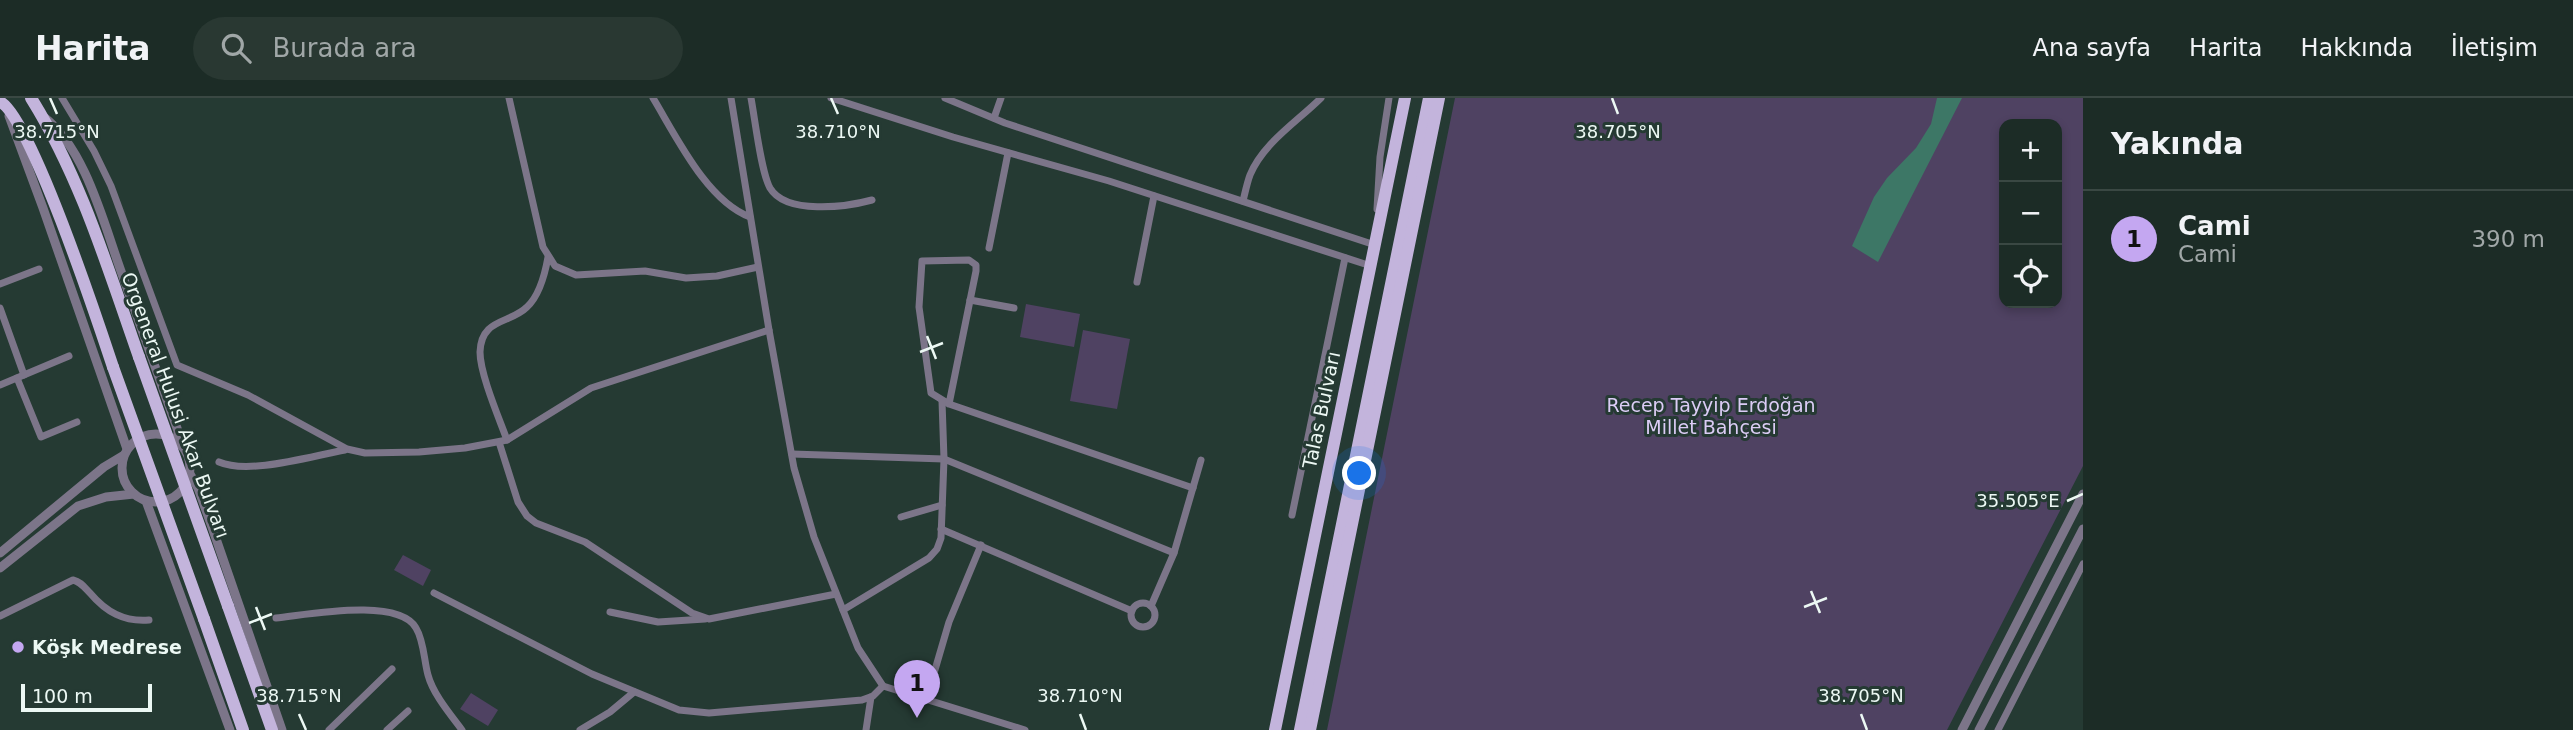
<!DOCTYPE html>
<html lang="tr">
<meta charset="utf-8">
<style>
body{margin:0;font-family:"DejaVu Sans",sans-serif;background:#293832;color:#f1f3f6}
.controls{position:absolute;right:21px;top:21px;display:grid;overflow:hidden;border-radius:14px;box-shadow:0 4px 10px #0003}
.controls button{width:63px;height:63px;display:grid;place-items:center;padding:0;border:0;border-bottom:2px solid #3a4843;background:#1c2c26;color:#f1f3f6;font:35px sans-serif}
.scale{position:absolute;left:21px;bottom:18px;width:131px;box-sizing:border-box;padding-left:7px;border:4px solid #ecf8f4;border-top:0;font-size:19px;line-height:24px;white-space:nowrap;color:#ecf8f4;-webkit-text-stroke:5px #253a33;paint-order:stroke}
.you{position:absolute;left:1360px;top:376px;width:24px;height:24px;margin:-18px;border:5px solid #fff;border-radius:50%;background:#1a73e8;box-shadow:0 0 0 10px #1a73e833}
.badge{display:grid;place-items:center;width:46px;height:46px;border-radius:50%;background:#c4a7f1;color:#111;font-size:23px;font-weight:700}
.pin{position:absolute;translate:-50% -58px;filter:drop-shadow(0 2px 4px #0008)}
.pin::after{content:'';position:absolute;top:37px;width:24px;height:21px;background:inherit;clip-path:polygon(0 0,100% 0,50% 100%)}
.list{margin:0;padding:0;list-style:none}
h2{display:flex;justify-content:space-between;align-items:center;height:91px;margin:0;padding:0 28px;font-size:30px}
h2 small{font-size:23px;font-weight:400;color:#a0a7a7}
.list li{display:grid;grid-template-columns:46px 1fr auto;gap:21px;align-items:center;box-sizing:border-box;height:98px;padding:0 28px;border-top:2px solid #3a4843}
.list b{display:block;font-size:26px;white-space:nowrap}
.list p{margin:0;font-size:23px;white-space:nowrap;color:#a0a7a7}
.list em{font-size:23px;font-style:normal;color:#a0a7a7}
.icon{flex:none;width:38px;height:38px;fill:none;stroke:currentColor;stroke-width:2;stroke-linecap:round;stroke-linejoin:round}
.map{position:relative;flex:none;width:2083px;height:632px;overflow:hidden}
header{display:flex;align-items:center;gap:42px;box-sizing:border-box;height:98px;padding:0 35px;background:#1c2c26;border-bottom:2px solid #3a4843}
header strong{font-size:33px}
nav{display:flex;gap:38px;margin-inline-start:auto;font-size:24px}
.search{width:490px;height:63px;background:#293832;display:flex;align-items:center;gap:18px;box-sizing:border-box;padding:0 24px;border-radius:38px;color:#a0a7a7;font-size:26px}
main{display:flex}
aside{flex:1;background:#1c2c26}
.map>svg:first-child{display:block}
</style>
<header>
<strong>Harita</strong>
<div class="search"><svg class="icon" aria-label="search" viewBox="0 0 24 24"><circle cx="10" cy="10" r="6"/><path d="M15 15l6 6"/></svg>Burada ara</div>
<nav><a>Ana sayfa</a><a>Harita</a><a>Hakkında</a><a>İletişim</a></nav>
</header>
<main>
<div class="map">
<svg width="2083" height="632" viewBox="0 0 2083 632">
<rect width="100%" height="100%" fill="#253a33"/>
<!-- green -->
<g fill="#4f4262" fill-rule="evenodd">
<path d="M1455,0H2083V368L1947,632H1327ZM2004,26H2057V205H2004Z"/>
<path d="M1026,206L1080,216L1074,249L1020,239Z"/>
<path d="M1083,232L1130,241L1117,311L1070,303Z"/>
<path d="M403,457L431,472L423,488L394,472Z"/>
<path d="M471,595L498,612L488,628L460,611Z"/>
</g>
<!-- water -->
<path fill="#3d7766" d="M1937,0H1962L1878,164L1852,148L1874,99L1887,80L1916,50L1931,26Z"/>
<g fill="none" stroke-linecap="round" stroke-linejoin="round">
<!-- minor -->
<g stroke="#7c7589" stroke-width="7">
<path d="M62,0L94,53L111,88L177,267L248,297L347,351L365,355L419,354L465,350L507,342L591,290L769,232"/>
<path d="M509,0L543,149L555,168L576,177L645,173L686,180L717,178L758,169"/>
<path d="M653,0C676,38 707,103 750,119"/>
<path d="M731,0L769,232L794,370L814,439L858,550L883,588L1025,632"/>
<path d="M751,0C755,21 761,74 770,90C786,117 846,109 872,102"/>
<path d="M831,0L953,39L1109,83L1371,168"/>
<path d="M945,0L1005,25L1375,147V143"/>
<path d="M994,20L1001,0"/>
<path d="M1243,103C1245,95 1247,85 1250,77C1263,45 1298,23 1321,0"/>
<path d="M1377,111L1380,59L1389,0"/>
<path d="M989,150L1008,55"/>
<path d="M1137,184L1154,98"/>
<path d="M0,186L39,171"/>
<path d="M970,202L1014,210"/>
<path d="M0,210L24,277"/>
<path d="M17,280L41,339L77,324"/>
<path d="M0,287L69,258"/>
<path d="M949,306L976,173V167L969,162L922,163L919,209L931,295L949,306L1193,390"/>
<path d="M507,342C499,320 480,276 480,254C481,220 510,226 527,209C540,197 545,176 548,159"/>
<path d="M499,344L518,404L527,418L536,425L585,444L692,515L709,521L836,496"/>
<path d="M792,356L944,361L1174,455"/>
<path d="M219,364C249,377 311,358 345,352"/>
<path d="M1292,417L1345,160"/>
<path d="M901,419L942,407"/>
<path d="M941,431L1132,513"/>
<path d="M434,495L592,576L679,612L709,615L862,602L873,598L883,588"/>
<circle cx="1143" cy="517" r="12"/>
<path d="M1151,508L1174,455L1201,362"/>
<path d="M843,512L929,460L937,451L941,440L944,361L942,303"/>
<path d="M610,514L658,524L705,521"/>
<path d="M0,518L73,482C81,484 84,489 90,495C106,514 124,524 149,522"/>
<path d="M276,520C307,517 398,499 416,530C424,543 424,563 428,577C433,596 450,616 462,632"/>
<path d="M932,582L949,524L981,447"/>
<path d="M329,632L392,571"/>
<path d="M387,632L408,613"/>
<path d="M580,632L610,614L634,594"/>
<path d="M866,632L871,599"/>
<path d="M1998,632L2083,466"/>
</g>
<!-- tertiary -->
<g stroke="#7c7589" stroke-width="9">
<path d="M9,18L43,110L127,351"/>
<path d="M44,19C86,51 104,127 122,176C141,228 159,281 178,333V344"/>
<circle cx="156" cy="370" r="34"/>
<path d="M190,376L198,390L212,429L282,632"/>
<path d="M146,403L230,632"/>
<path d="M0,455L104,369L124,357"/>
<path d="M0,470L78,408L106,399L134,396"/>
<path d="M1962,632L2083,396"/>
<path d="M1979,632L2083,431"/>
</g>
<!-- primary -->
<g stroke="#c3b4dc" stroke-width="12">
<path d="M31,0C81,80 108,171 139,259"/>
<path d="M0,4C29,15 100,230 113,269"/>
<path d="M228,508L272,632"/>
<path d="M204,521L243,632"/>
<path d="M1275,632L1405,0"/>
<path d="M1300,632L1429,0"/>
<path d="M1310,632L1439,0"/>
</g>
<!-- primary-bridge -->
<g stroke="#c3b4dc" stroke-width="12">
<path d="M139,259L228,508"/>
<path d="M113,269L204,521"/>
</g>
</g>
<!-- ticks -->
<path fill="none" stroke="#ecf8f4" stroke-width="2.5" d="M50,0L57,16M831,0L838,16M1612,0L1618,16M927,238L936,261M920,254L943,245M2067,403L2083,396M1811,493L1820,515M256,509L265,532M1804,509L1827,500M249,525L272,516M299,616L306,632M1080,616L1086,632M1861,616L1867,632"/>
<!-- markers -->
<circle fill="#c4a7f1" stroke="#253a33" stroke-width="2.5" cx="18" cy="549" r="7"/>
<g text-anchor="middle" stroke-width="6" stroke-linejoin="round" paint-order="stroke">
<!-- street labels -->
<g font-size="19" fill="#ecf8f4" stroke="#253a33">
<text transform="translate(176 307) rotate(70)" y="7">Orgeneral Hulusi Akar Bulvarı</text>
<text transform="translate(1321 312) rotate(-78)" y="7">Talas Bulvarı</text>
</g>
<!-- park labels -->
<g font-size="19" fill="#dbccf5" stroke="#253a33">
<text x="1711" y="314">Recep Tayyip Erdoğan<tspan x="1711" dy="22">Millet Bahçesi</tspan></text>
</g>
<!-- poi labels -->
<g font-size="19" font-weight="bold" fill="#ecf8f4" stroke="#253a33" text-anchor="start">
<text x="32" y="556">Köşk Medrese</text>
</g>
</g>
<g font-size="18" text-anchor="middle" fill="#ecf8f4" stroke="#253a33" stroke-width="6" stroke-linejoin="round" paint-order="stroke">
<text x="57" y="40">38.715°N</text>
<text x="838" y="40">38.710°N</text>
<text x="1618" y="40">38.705°N</text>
<text x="2018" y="409">35.505°E</text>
<text x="299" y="604">38.715°N</text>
<text x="1080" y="604">38.710°N</text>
<text x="1861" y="604">38.705°N</text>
</g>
</svg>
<div class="controls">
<button>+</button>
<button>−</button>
<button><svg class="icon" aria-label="locate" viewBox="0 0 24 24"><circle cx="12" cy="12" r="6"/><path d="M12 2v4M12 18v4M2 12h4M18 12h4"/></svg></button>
</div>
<div class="scale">100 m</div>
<div class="you"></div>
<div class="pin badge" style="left:917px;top:620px">1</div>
</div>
<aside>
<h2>Yakında<small></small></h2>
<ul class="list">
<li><span class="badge">1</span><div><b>Cami</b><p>Cami</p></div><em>390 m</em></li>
</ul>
</aside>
</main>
